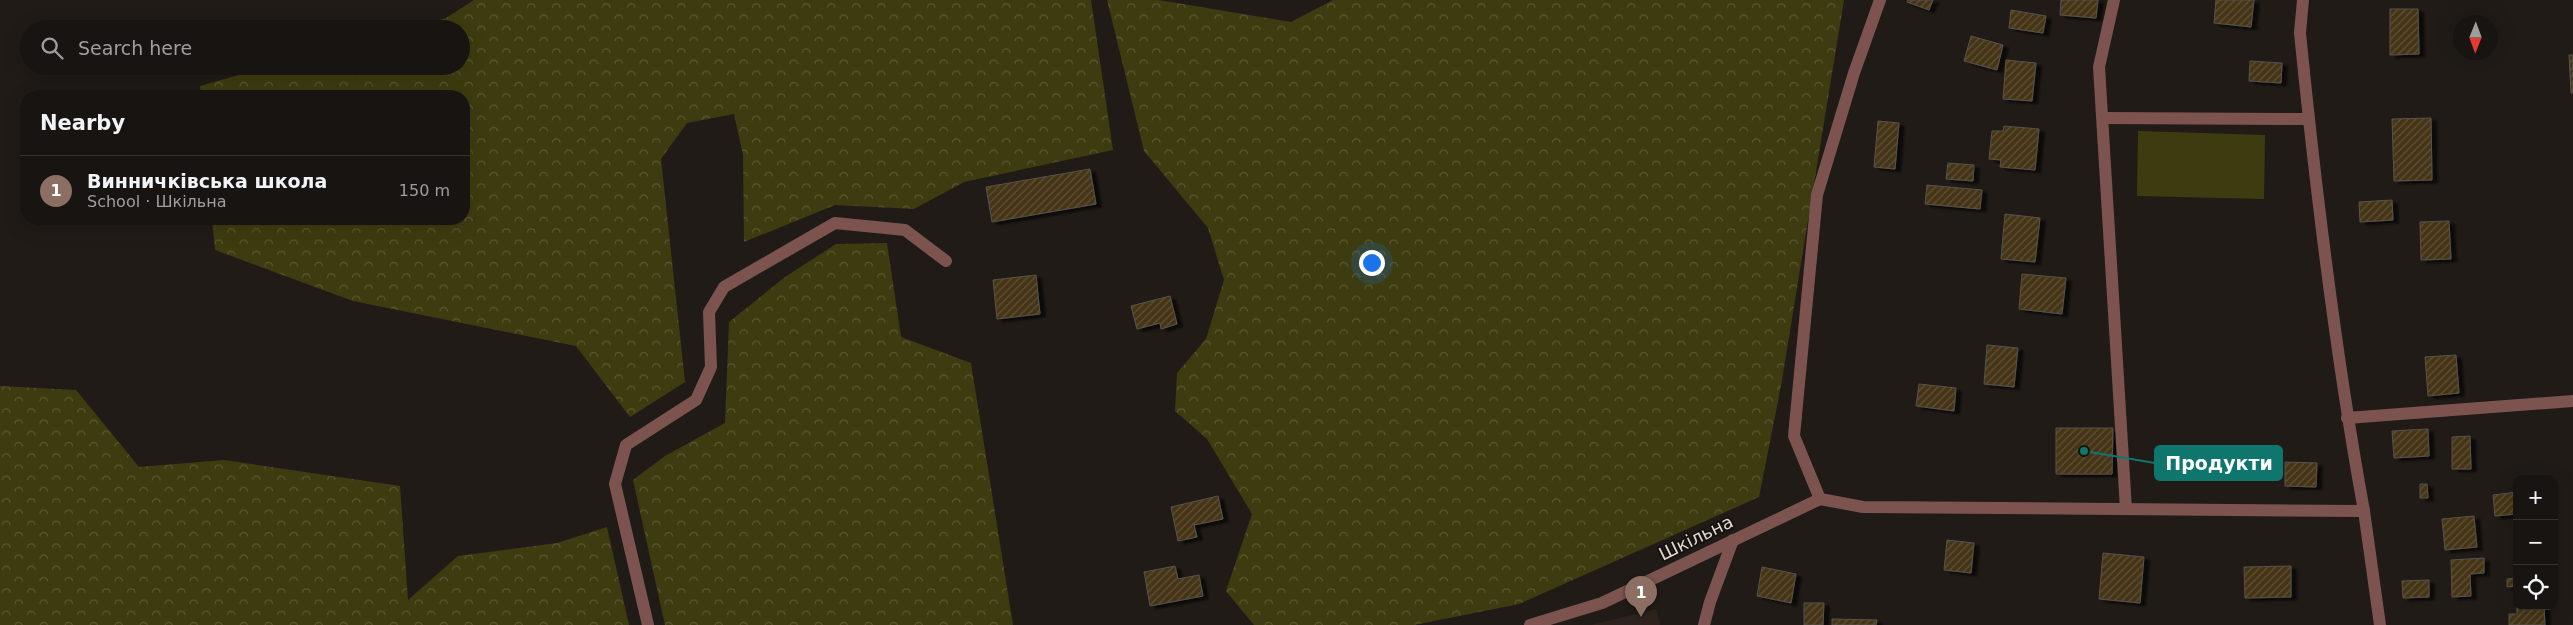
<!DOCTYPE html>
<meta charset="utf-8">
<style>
body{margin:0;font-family:"DejaVu Sans",sans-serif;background:#25211f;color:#f1f3f6}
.controls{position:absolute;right:15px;bottom:15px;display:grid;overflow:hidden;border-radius:10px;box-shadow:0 5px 20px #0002}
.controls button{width:45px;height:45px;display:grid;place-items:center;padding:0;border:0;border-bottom:1px solid #363331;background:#181411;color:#f1f3f6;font:25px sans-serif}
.compass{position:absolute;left:2453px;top:15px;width:45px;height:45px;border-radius:50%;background:#181411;box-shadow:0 5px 20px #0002;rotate:181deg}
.you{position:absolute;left:1371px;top:262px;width:18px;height:18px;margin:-12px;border:4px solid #fff;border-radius:50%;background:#1a73e8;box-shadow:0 0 0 8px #1a73e833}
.badge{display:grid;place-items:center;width:32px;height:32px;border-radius:50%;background:#54cdc7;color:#fff;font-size:16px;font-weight:700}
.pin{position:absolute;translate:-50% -41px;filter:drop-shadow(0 1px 2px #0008)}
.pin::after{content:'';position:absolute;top:26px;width:18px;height:15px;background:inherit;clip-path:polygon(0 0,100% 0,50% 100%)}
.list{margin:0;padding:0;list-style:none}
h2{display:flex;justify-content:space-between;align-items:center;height:65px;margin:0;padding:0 20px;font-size:21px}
h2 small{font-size:16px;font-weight:400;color:#9f9e9f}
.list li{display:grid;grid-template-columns:32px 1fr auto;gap:15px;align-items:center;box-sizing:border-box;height:70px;padding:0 20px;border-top:1px solid #363331}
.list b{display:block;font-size:19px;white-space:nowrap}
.list p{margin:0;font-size:16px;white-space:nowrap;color:#9f9e9f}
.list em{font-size:16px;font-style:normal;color:#9f9e9f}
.icon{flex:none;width:28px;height:28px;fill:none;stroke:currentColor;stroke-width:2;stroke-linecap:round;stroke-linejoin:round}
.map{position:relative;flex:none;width:2573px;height:625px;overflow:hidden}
.search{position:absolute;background:#181411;box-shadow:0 5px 20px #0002;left:20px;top:20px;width:450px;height:55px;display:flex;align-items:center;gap:12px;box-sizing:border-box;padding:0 18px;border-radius:28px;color:#9f9e9f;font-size:19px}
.panel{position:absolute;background:#181411;box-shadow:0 5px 20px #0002;left:20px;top:90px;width:450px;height:135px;border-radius:20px}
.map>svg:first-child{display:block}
</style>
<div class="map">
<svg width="2573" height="625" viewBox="0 0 2573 625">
<defs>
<pattern id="forest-crowns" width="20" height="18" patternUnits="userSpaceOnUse" patternTransform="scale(1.25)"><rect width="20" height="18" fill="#3d3c10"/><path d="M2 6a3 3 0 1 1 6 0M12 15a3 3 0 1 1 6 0" fill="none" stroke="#595832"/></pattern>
<pattern id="building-hatch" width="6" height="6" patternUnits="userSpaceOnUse" patternTransform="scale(1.25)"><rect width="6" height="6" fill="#453517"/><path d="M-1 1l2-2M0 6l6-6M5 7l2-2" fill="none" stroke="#5f5238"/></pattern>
<filter id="shadow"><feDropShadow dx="5.5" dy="3" stdDeviation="1" flood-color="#0009"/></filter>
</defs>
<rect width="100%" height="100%" fill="#201b17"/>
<!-- built -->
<path fill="#2d221c" d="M1656,609L1660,625H1591Z"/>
<!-- grass -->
<path fill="#3d3c10" d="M2138,131L2265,135L2264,199L2137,196Z"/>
<!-- forest -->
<g fill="url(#forest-crowns)">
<path d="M474,0H1091L1113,150L964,182L914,209L835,205L744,242L743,155L734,114L687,123L661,159L685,382L630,417L576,346L353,301L215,250L212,219H464V96H201L200,86L270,66H461V29H406L446,18Z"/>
<path d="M1107,0H1159L1291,22L1333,0H1844L1781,386L1759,497L1519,604L1414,625H1254L1226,591L1252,514L1207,439L1175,411L1177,373L1206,339L1224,280L1208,228L1144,151Z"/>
<path d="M887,243L901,337L971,363L1013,625H665L633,480L665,456L725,423L729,322L785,277L836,244Z"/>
<path d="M0,386L76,390L139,467L224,460L400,486L408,600L458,556L557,543L607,527L629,625H0Z"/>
</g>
<!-- building -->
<g fill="url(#building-hatch)" stroke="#57534d" filter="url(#shadow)">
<path d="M1908,0H1933L1929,10L1907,2Z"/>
<path d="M2061,0H2098L2096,18L2060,15Z"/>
<path d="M2216,0H2254L2251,27L2214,23Z"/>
<path d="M2390,9H2418L2419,54L2390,55Z"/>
<path d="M2011,10L2046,16L2043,33L2009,28Z"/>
<path d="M1971,36L2003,45L1997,70L1964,61Z"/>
<path d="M2569,55H2573V93H2571Z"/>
<path d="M2006,60L2036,63L2032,101L2003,99Z"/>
<path d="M2250,61L2282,63L2281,83L2249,81Z"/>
<path d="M2431,118L2432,180L2394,181L2392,119Z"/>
<path d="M1878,121L1899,123L1895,169L1874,167Z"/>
<path d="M2004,126L2039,129L2035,170L2000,167L2001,160L1989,159L1992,131H2003Z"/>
<path d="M1948,163L1974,165L1973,181L1946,179Z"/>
<path d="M1090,169L1096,204L992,222L986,187Z"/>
<path d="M1927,185L1982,190L1980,209L1925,204Z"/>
<path d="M2392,200L2393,220L2360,222L2359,202Z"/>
<path d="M2005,214L2040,218L2035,262L2001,259Z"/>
<path d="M2449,221L2451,259L2421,260L2420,222Z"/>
<path d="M2022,274L2066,278L2062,314L2019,309Z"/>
<path d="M1036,275L1040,314L997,319L993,280Z"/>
<path d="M1170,296L1177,324L1161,329L1160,323L1137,329L1131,306Z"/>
<path d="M1987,345L2018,348L2014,387L1984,384Z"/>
<path d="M2456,355L2459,393L2428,396L2425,357Z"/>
<path d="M1919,384L1956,388L1954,411L1916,406Z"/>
<path d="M2056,428H2113L2112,474H2056Z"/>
<path d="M2428,429L2429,456L2394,458L2392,431Z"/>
<path d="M2470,436L2471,469H2452V437Z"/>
<path d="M2285,462L2317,463L2316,487L2285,486Z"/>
<path d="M2420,484H2427L2428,498H2420Z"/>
<path d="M2517,492V514L2495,516L2493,495Z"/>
<path d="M1218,496L1223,519L1194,525L1197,537L1178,541L1171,507Z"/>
<path d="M2474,516L2477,547L2445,550L2442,519Z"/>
<path d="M1947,540L1974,543L1971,573L1944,570Z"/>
<path d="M2103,553L2144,557L2140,603L2099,599Z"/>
<path d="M2484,558V573L2470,574L2471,596L2452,597L2451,560Z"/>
<path d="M1175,566L1178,579L1199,575L1203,596L1150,606L1144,572Z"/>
<path d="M2291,566V597L2245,598L2244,567Z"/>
<path d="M1762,567L1796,574L1791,603L1757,596Z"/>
<path d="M2517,578V586L2507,587V579Z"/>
<path d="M2429,580V597L2403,598L2402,581Z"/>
<path d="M1804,603H1824L1823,625H1804Z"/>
<path d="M2517,606H2544L2545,625H2509V614H2517Z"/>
<path d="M1832,619L1877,620L1876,625H1832Z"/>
</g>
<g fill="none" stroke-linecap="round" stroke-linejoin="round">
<!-- minor -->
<g stroke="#7d534f" stroke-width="12">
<path d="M1880,0L1854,73L1817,195L1794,436L1820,499L1863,507L2364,511L2380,625"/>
<path d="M2114,0L2099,67L2126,509"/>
<path d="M2303,0L2300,33C2316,193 2335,352 2364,511"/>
<path d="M2104,118L2309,119"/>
<path d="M2347,418L2573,401"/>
<path d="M648,625L615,484L626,445L696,400L711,367L709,312L724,287L835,223L905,230L946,261"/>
<path d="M1530,625L1602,603L1820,499"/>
<path d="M1704,625L1710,602L1733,540"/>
</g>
</g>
<g text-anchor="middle" stroke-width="4" stroke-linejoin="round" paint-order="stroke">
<!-- street labels -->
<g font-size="18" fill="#ddd9d7" stroke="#17120e">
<text transform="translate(1696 538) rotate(-26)" y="6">Шкільна</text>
</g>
</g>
<!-- callouts -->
<path fill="none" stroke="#0f766e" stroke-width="2" d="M2084 451L2155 463"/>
<circle fill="#0f766e" stroke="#17120e" stroke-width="2" cx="2084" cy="451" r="5"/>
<rect fill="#0f766e" stroke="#0f766e" stroke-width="2" x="2155" y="446" width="127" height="34" rx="5"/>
<g font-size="19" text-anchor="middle" font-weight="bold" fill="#fff">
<text x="2219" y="470">Продукти</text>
</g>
</svg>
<div class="controls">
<button>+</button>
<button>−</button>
<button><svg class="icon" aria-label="locate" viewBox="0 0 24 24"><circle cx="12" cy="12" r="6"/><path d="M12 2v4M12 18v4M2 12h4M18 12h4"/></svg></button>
</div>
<svg class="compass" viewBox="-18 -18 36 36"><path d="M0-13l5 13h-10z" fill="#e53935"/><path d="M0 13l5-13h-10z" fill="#9f9e9f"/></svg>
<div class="you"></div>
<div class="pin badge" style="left:1641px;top:617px;background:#8d6e63">1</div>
<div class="search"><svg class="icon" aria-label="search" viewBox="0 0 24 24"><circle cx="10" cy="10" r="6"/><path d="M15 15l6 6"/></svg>Search here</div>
<section class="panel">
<h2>Nearby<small></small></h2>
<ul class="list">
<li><span class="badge" style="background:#8d6e63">1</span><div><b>Винничківська школа</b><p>School · Шкільна</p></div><em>150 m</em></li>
</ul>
</section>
</div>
